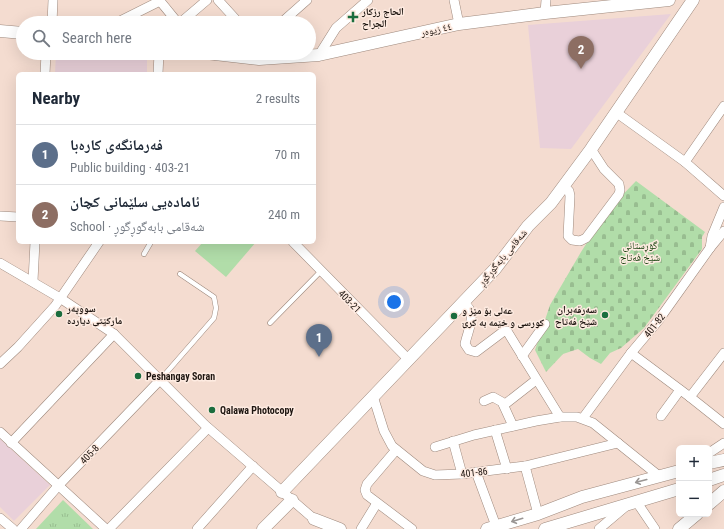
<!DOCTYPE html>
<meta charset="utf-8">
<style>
body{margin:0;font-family:"Roboto Condensed","Noto Naskh Arabic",sans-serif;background:#f2f2f3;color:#1f2937}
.controls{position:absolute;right:12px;bottom:12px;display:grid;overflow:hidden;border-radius:6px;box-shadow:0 4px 16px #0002}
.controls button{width:36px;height:36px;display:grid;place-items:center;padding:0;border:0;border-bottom:1px solid #e0e1e3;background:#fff;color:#1f2937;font:20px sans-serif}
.you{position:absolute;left:394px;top:302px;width:14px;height:14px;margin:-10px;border:3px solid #fff;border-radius:50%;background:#1a73e8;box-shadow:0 0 0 6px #1a73e833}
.badge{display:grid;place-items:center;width:26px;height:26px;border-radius:50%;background:#7c3aed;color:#fff;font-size:13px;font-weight:700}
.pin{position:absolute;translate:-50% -33px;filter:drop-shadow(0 1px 2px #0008)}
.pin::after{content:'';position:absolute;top:21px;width:14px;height:12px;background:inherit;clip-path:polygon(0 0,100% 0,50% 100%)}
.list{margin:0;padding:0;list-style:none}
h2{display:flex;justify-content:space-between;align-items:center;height:52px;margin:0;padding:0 16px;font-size:17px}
h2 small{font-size:13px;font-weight:400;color:#747a83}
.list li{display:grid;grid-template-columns:26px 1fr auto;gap:12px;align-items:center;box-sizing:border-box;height:60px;padding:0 16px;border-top:1px solid #e0e1e3}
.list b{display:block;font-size:15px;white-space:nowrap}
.list p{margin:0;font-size:13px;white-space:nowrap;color:#747a83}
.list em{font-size:13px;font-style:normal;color:#747a83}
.icon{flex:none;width:22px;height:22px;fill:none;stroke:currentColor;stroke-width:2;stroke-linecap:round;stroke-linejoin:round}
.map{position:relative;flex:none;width:724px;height:529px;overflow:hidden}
.search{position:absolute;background:#fff;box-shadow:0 4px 16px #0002;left:16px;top:16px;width:300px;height:44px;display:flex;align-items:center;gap:10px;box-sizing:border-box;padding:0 14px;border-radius:22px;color:#747a83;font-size:15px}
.panel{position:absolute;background:#fff;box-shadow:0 4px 16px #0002;left:16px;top:72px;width:300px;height:172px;border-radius:6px}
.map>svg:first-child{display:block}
</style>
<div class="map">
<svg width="724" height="529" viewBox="0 0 724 529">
<defs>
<pattern id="cemetery-stones" width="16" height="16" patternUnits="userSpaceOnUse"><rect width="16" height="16" fill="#b1dda9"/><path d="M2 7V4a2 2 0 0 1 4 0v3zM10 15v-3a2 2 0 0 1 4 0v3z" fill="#98bd90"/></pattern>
<pattern id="park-tufts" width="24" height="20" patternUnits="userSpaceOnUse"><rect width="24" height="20" fill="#b1dda9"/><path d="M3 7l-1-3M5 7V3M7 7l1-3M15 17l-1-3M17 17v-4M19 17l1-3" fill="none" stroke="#98bd90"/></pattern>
</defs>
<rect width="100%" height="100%" fill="#f4dcd0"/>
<!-- education -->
<g fill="#e9d0d9">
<path d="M671,14L571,149L540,148L528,25Z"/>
<path d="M56,53H147V74H55Z"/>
<path d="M0,439L50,485L14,521L0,507Z"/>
</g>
<!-- cemetery -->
<path fill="url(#cemetery-stones)" d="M636,181L705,232L702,237V249L644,328L621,348L610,353L601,364L590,358L578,349L563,354L546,372L535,350L550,305L581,252L607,211Z"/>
<!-- park -->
<path fill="url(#park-tufts)" d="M63,500L93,529H36Z"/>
<!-- pitch -->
<path fill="#b1dda9" d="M203,242H256L226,277L195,251Z"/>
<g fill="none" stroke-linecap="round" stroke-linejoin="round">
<!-- service casing -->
<g stroke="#9e897d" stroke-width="5.5">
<g id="service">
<path d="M144,254L151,242"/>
<path d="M270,323L321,271"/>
<path d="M160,380L214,318L216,308L214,297L180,274"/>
</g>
</g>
<!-- minor casing -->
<g stroke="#9e897d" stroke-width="10">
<g id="minor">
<path d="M218,0L239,23"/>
<path d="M454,0L459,24"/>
<path d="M545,13L546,0"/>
<path d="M52,23L53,0"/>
<path d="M116,23L160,1L178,23"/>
<path d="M180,23L207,0"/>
<path d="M281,23L307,0"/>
<path d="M319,55L336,28L368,0"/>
<path d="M45,74L46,53"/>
<path d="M158,74L159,53"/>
<path d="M617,113L685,162L724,196"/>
<path d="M685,162L724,106"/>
<path d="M563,186L569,191L570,196L568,236L572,240L580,241L586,238L619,194L620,190L619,184L604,169L591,149"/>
<path d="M0,216L18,217"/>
<path d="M293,242L408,359"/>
<path d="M710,248L712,236L724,207"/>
<path d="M0,263L60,298L114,334L205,425L314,519"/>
<path d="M33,281L35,242"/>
<path d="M462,302C479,312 468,329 465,344L469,350L476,352L504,331H507L560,417"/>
<path d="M631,353L690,397L724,424"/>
<path d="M522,356L545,324"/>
<path d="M0,364L18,347L55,306L99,242"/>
<path d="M373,396L384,431L392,446L423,471L435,475L462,474L525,466L618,443"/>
<path d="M690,397L724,353"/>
<path d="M484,401L493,397L502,402L513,426"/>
<path d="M504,405L536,380"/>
<path d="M661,416L680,390"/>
<path d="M583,418L631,353L658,321L710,248L724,231"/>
<path d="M495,430L507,469"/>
<path d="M0,432L106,529"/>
<path d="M453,441L462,474"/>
<path d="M11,443L114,334"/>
<path d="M435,447L474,435L536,421L560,417H577L593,423L659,476"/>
<path d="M396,450L367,484L365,490L367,495L412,529"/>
<path d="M709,453L724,443"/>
<path d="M525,466L538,514"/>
<path d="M476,472L496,526"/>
<path d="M636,501L655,529"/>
<path d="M0,518L13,529"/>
<path d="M21,529L58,486L160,380"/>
<path d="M109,529L208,428"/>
<path d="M197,529L253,466"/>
<path d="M361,529L377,503"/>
<path d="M599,529L625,507"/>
</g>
</g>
<!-- tertiary casing -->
<g stroke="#9e897d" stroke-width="13">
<g id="tertiary">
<path d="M0,31L23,33"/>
<path d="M206,53L259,59L319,55L459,24L545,13L669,0"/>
<path d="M709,463L724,460"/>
<path d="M709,480L724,475"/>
<path d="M282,492L495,269L528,226L551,203L591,149L693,0"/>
<path d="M709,504L724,491"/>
<path d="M314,519L340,529"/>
<path d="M263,529L292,500"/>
<path d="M487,529L538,514L582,497L679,471"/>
<path d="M545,529L679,489"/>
<path d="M679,529L697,514"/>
</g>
</g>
<!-- service -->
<use href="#service" stroke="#fff" stroke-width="4.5"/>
<!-- minor -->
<use href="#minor" stroke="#fff" stroke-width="9"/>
<!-- tertiary -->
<use href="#tertiary" stroke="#fff" stroke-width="12"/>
</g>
<!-- one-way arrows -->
<defs><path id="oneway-shaft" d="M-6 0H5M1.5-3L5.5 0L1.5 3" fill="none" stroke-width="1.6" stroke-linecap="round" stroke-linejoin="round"/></defs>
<g stroke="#9a9694">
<use href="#oneway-shaft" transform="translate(641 481) rotate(165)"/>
<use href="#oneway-shaft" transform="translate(517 520) rotate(163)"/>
</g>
<!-- markers -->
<g fill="#1b6d3e" stroke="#feebe1" stroke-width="1.5">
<path d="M351 11h4v4h4v4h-4v4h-4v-4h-4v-4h4z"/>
<circle cx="59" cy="314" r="4"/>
<circle cx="605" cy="315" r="4"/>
<circle cx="454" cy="316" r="4"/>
<circle cx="138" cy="376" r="4"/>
<circle cx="212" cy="410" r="4"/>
</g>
<g text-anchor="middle" stroke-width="3" stroke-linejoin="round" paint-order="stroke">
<!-- poi labels -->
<g font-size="10" font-weight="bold" fill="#1e1611" stroke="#feebe1" text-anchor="start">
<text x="362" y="15">الحاج رزكار<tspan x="362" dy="12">الجراح</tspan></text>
<text x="67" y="312">سووپەر<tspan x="67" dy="12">مارکێتی دیاردە</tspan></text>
<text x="597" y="313" text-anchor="end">سەرقەبران<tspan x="597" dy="12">شێخ فەتاح</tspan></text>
<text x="462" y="314">عەلی بۆ مێز و<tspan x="462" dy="12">کورسی و خێمە بە کرێ</tspan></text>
<text x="146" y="380">Peshangay Soran</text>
<text x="220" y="414">Qalawa Photocopy</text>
</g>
<!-- street labels -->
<g font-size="10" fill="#1e1611" stroke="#feebe1">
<text transform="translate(436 29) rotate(-12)" y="4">٤٤ زیوەر</text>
<text transform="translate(502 257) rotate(-50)" y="4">شەقامی بابەگوڕگوڕ</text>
<text transform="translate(350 301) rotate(46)" y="4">403-21</text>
<text transform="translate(654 325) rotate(-52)" y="4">401-82</text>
<text transform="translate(89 454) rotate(-46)" y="4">405-8</text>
<text transform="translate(474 472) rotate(-7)" y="4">401-86</text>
</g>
<!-- park labels -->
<g font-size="10" fill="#15400c" stroke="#feebe1">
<text x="640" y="249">گۆڕستانی<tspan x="640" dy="12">شێخ فەتاح</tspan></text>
</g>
</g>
</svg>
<div class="controls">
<button>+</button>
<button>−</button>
</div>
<div class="you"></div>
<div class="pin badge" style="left:319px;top:357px;background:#5c6f8a">1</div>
<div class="pin badge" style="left:581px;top:69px;background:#8d6e63">2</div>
<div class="search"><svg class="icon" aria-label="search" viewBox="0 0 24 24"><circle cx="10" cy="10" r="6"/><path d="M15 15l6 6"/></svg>Search here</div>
<section class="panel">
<h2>Nearby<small>2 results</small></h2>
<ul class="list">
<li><span class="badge" style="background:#5c6f8a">1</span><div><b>فەرمانگەی کارەبا</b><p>Public building · 403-21</p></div><em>70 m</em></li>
<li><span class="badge" style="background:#8d6e63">2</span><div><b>ئامادەیی سلێمانی کچان</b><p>School · شەقامی بابەگوڕگوڕ</p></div><em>240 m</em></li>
</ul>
</section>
</div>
